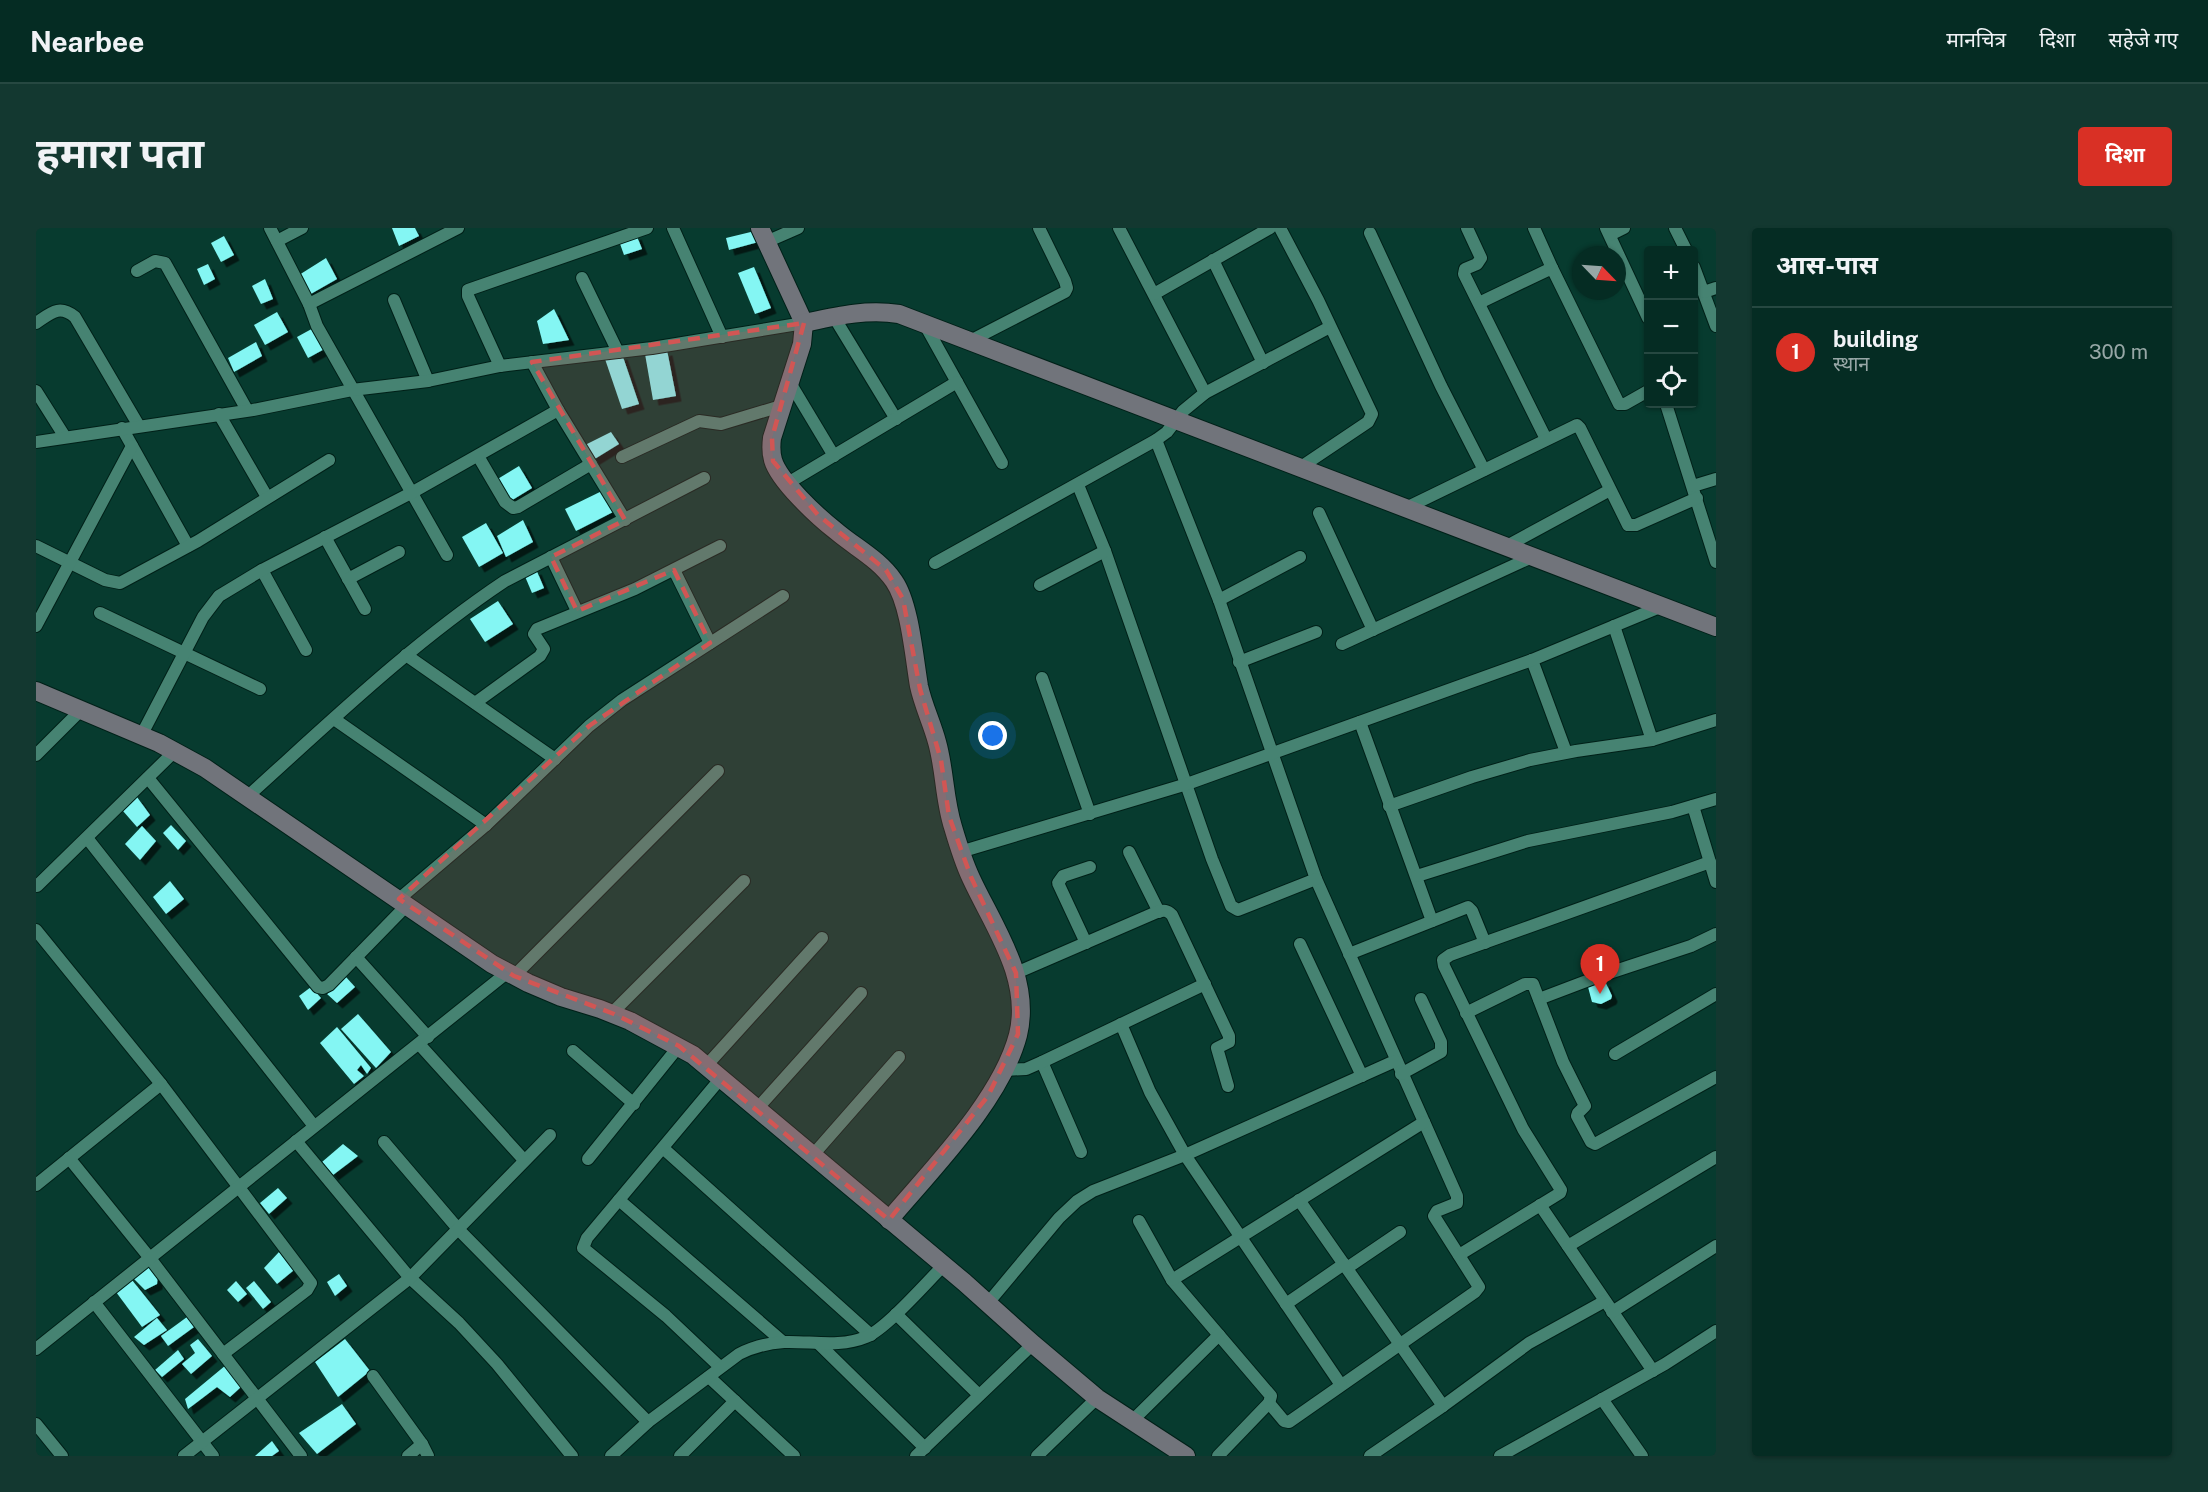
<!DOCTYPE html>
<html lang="hi">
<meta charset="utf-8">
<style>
body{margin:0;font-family:"Public Sans","Noto Sans Devanagari",sans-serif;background:#133830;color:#f1f3f6}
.controls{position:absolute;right:18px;top:18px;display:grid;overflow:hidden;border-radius:6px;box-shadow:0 2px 4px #0004}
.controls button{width:54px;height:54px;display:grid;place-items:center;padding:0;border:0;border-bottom:2px solid #264841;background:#052c23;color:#f1f3f6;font:30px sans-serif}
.compass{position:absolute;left:1536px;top:18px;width:54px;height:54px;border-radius:50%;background:#052c23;box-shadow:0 2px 4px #0004;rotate:115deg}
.you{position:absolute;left:957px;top:508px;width:21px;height:21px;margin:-15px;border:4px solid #fff;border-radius:50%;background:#1a73e8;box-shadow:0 0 0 9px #1a73e833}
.badge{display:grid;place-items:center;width:39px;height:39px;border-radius:50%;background:#d93025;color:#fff;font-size:20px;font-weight:700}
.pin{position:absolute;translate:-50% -50px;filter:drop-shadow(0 2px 3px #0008)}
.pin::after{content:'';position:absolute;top:32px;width:21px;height:18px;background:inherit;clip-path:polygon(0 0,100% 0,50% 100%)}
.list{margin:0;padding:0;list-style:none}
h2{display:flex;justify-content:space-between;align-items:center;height:78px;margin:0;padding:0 24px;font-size:26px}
h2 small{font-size:20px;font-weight:400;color:#97a7a6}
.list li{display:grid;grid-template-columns:39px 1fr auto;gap:18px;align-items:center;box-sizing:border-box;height:90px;padding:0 24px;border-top:2px solid #264841}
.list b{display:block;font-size:22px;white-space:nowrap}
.list p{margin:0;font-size:20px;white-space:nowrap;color:#97a7a6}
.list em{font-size:20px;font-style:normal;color:#97a7a6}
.icon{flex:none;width:33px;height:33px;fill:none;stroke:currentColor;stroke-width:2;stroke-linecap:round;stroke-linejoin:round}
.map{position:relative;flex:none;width:1680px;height:1228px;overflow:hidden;border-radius:6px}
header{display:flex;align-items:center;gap:36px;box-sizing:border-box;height:84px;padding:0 30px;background:#052c23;border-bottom:2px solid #264841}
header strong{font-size:28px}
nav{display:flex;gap:33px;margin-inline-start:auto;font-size:21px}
.intro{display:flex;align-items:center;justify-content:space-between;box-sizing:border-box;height:144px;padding:0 36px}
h1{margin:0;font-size:42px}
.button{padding:15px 27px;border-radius:6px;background:#d93025;color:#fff;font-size:21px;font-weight:700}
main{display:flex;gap:36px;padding:0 36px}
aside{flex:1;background:#052c23;border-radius:6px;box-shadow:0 2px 4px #0004}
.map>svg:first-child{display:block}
</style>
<header>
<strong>Nearbee</strong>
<nav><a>मानचित्र</a><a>दिशा</a><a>सहेजे गए</a></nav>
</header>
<div class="intro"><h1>हमारा पता</h1><a class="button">दिशा</a></div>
<main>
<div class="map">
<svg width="1680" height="1228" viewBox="0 0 1680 1228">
<defs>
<filter id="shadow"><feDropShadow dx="5.5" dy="5.5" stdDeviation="0" flood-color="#0009"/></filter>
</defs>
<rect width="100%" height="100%" fill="#073b2f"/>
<!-- building -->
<g fill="#84f6f3" filter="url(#shadow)">
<path d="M356,0H379L383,8L363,18Z"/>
<path d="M723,2L726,13L693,22L690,10Z"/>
<path d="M600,6L606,21L588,27L583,13Z"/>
<path d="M188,8L198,27L185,34L175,15Z"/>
<path d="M290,30L301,51L273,67L263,47Z"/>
<path d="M172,36L179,51L168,57L161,41Z"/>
<path d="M718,39L735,80L719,86L702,45Z"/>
<path d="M229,51L237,71L225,76L216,58Z"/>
<path d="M518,81L533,112L507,116L501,93Z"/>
<path d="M241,84L252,104L229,117L218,97Z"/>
<path d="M281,98L292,119L272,130L261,109Z"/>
<path d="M220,114L226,128L198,144L192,130Z"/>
<path d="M631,122L640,168L617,172L609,126Z"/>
<path d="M586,126L603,176L586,181L569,131Z"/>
<path d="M575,204L583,216L557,232L549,217Z"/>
<path d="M483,238L496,260L473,274L460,252Z"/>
<path d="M568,262L579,283L540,303L529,281Z"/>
<path d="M487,292L497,314L470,329L461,308Z"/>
<path d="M450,295L467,325L443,339L426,309Z"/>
<path d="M500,341L508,360L496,365L488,346Z"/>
<path d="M462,373L477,396L449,414L434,391Z"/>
<path d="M101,569L114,587L101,599L87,583Z"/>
<path d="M135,597L150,613L142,622L127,605Z"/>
<path d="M106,598L120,613L104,632L89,616Z"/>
<path d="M134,653L148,671L130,686L117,669Z"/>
<path d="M310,749L319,759L301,775L291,766Z"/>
<path d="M1569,753L1576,768L1575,771L1565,776L1556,774L1552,759Z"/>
<path d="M275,759L285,770L272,782L263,768Z"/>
<path d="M322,786L355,824L340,840L305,801Z"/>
<path d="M301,799L335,840L331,846L325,837L321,842L328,848L318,856L284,815Z"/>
<path d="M307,916L322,928L297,947L286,934Z"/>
<path d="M242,960L251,970L233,986L224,975Z"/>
<path d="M243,1024L258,1042L241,1056L228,1040Z"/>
<path d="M114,1035L122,1046L121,1056L109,1062L97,1050Z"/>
<path d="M303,1046L311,1058L299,1068L291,1054Z"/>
<path d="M96,1052L124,1087L106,1099L80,1064Z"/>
<path d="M200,1053L211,1066L202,1074L191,1062Z"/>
<path d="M218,1053L235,1074L227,1081L210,1060Z"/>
<path d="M151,1089L158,1099L132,1118L125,1108Z"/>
<path d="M121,1090L131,1102L108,1117L98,1109Z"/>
<path d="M162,1111L176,1128L155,1146L146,1136L159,1125L154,1117Z"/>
<path d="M309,1111L334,1143L302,1169L279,1134Z"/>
<path d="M142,1122L148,1131L126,1149L119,1142Z"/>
<path d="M190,1137L206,1158L194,1169L181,1159L152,1181L149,1171Z"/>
<path d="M306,1176L320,1196L281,1226L263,1205Z"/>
<path d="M236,1213L243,1223L236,1228H219Z"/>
</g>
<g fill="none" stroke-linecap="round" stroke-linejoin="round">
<!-- street casing -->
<g stroke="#002018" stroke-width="14">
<g id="street">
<path d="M234,0L273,76L281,98L411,327"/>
<path d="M637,0L686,109"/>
<path d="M1083,0L1169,165"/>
<path d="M1244,0L1282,72L1336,186L1332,194L1262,241"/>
<path d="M1431,0L1445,30L1441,36L1429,41L1428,46L1510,211"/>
<path d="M1498,0L1516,40"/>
<path d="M1570,0L1612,90"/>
<path d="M1639,0L1650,22"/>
<path d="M1334,5L1405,158L1448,242"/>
<path d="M1574,7L1588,0"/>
<path d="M241,13L266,0"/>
<path d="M730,14L762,0"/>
<path d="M1177,32L1227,135"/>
<path d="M1658,39L1680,98"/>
<path d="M101,43L119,33L129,35L211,182"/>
<path d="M546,50L582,124"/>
<path d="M1668,64L1680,60"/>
<path d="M1118,66L1234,0"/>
<path d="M358,72L392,153"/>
<path d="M1443,75L1516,40L1583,176H1589L1612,163"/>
<path d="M273,76L422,0"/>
<path d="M798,89L860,191"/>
<path d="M0,95C15,85 23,76 39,89L103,198"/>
<path d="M888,95L966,235"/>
<path d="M934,113L1029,64L1031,60L1029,53L1003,0"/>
<path d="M464,138L432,68V62L611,0"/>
<path d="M753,153L798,228"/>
<path d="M0,163L29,209"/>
<path d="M1630,176L1680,334"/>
<path d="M522,182L589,292"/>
<path d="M183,186L231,269"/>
<path d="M86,200L152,318"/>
<path d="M1120,212L1183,372L1280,651L1421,968V975L1401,983L1398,988L1443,1059L1439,1064L1253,1194L1248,1193L1233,1175"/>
<path d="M0,214L217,182L316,162L392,153L464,138L616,120L768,95"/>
<path d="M442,228L469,274L477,280L482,279L555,236"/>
<path d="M586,229L663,193L685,196L745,178"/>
<path d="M752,255L921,154"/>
<path d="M1042,257L1069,323L1176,631L1195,678L1202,682L1280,651"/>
<path d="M1657,258L1680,251"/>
<path d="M1368,281L1541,197L1544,200L1592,297H1600L1661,270"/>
<path d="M1283,285L1337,402"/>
<path d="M289,309L329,381"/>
<path d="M0,318L69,352L84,355L162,313L293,232"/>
<path d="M1469,319L1574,262"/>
<path d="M515,329L541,383"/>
<path d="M899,335L1120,212L1131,204L1147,183L1169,165L1294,99"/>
<path d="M226,342L270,422"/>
<path d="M638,342L674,415"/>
<path d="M312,351L363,324"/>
<path d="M1004,357L1069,323"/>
<path d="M1183,372L1264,329"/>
<path d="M64,385L224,461"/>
<path d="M0,398L96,218"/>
<path d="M1578,398L1616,512"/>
<path d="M1306,416L1496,329"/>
<path d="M370,427L519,531"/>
<path d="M1496,432L1530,524"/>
<path d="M1203,434L1280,404"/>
<path d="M1006,450L1054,586"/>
<path d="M439,475L504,428L508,421L498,406L501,401L599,361L684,318"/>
<path d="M298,491L450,597"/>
<path d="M1324,494L1396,693"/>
<path d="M105,508L167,389L183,368L226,342L377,264L522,182L496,134"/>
<path d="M0,527L44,483"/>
<path d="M112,550L282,759L287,760L293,757L371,677"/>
<path d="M212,568C294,494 376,415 469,353L668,250"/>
<path d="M1353,578L1436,549L1494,532L1540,523L1616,512L1680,492"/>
<path d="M1657,578L1680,654"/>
<path d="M51,610L278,898"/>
<path d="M924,624L1151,556L1496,432L1624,379"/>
<path d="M1093,624L1123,684"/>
<path d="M1381,648L1492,613L1636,584L1680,571"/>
<path d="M1,658L139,523"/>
<path d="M363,671L450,597L553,498L586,472L747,368"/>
<path d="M0,702L125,856L275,1055L271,1062L187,1126"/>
<path d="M1050,715L1022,655L1027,648L1054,639"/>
<path d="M1264,716L1326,848"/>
<path d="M1313,726L1432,679L1436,683L1449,715"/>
<path d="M320,729L392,809"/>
<path d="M980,745L1121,684C1128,682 1131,682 1136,687L1193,808V814L1181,820L1192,858"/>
<path d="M478,748L682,543"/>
<path d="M1503,771L1561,749L1655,718L1680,706"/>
<path d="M576,785L708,653"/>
<path d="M1430,785L1489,756H1497L1527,834L1549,878L1542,885L1541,888L1555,914L1559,916L1680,849"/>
<path d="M1085,796L1114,864L1149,927L1305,1157"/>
<path d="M383,816L488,932"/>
<path d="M537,823L598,876"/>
<path d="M1579,826L1680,766"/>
<path d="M1006,834L1045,924"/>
<path d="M670,838L786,710"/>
<path d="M968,842L990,841L1006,834L1169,756"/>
<path d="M1365,846L1405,824V814L1385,771"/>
<path d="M720,882L825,765"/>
<path d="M260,913L374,1050L423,1095L461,1136L536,1228"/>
<path d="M348,914L423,1002L612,1194"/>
<path d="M628,921L835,1107"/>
<path d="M776,928L863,829"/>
<path d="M33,930L113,1029L265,1228"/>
<path d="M552,931L643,818"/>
<path d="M0,957L125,856"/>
<path d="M583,972L747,1114"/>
<path d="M1263,972L1407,1178"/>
<path d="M1504,977L1617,1143"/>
<path d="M1103,993L1136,1052L1235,1168L1233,1175L1182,1228"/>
<path d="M1532,1018L1680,929"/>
<path d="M1423,1027L1524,965L1525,962L1487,901L1408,738L1407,732L1414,727L1674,634"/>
<path d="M1311,1040L1364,1004"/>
<path d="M1136,1052L1388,894"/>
<path d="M58,1074L177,1228"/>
<path d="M952,1075L1023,990L1041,973L1057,963L1149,927L1359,833"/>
<path d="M1250,1076L1308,1036"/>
<path d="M1576,1084L1680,1018"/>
<path d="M860,1086L943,1167"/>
<path d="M783,1116L889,1220"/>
<path d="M0,1121L472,744"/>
<path d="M684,1139L630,1088L547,1020L551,1010L685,850"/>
<path d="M337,1148L386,1216"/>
<path d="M673,1149L758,1228"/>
<path d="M1566,1171L1606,1228"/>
<path d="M1097,1192L1183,1107"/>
<path d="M0,1196L26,1228"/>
<path d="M148,1228L374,1050L514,907"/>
<path d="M372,1228L386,1216L392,1228"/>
<path d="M575,1228L612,1194L703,1126C717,1119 732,1115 748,1114C775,1113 804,1120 830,1109C851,1100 890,1055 908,1037"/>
<path d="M644,1228L699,1173"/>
<path d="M880,1228L997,1116"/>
<path d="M1001,1228L1061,1170"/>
<path d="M1334,1228L1407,1178L1493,1115L1569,1073"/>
<path d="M1464,1228L1629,1136L1680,1103"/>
</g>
</g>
<!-- secondary casing -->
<g stroke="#002018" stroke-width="20">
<g id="secondary">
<path d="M724,0L768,95L766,116L736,210C735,218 735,225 737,232C743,253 782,289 800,303C820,320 843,331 858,353C874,376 878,429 883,458C887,477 896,495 901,514C909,542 908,571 917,599C922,616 927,633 935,650C957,698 996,750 982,807C965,872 896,941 853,992"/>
<path d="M768,95C801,88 830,81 863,86L1680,399"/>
<path d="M0,463L123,515L169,540L456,736L492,755L525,769L564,781L594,793L657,827L928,1054L997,1116L1061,1170L1150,1228"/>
</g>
</g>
<!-- street -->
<use href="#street" stroke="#468372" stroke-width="12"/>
<!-- secondary -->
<use href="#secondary" stroke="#71747b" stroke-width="18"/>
</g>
<!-- marked area -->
<path fill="#d15654" fill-opacity="0.2" stroke="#d15654" stroke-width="4.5" stroke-dasharray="12 8" stroke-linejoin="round" d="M768,95L736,210L737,233L782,287L850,342L867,371L884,461L905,532L913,588L935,649L980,745L982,806L952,868L853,992L643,818L578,786L478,748L363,671L553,498L674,415L638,342L541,383L515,329L589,292L496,134Z"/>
</svg>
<div class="controls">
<button>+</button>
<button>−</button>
<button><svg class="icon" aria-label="locate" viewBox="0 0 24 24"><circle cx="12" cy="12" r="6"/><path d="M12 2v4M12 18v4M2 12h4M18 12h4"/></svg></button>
</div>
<svg class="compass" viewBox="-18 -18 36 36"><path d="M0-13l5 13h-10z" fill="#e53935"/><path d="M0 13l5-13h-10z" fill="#97a7a6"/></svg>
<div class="you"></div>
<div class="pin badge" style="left:1564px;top:766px">1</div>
</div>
<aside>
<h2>आस-पास<small></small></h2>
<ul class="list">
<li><span class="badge">1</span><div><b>building</b><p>स्थान</p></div><em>300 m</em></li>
</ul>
</aside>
</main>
